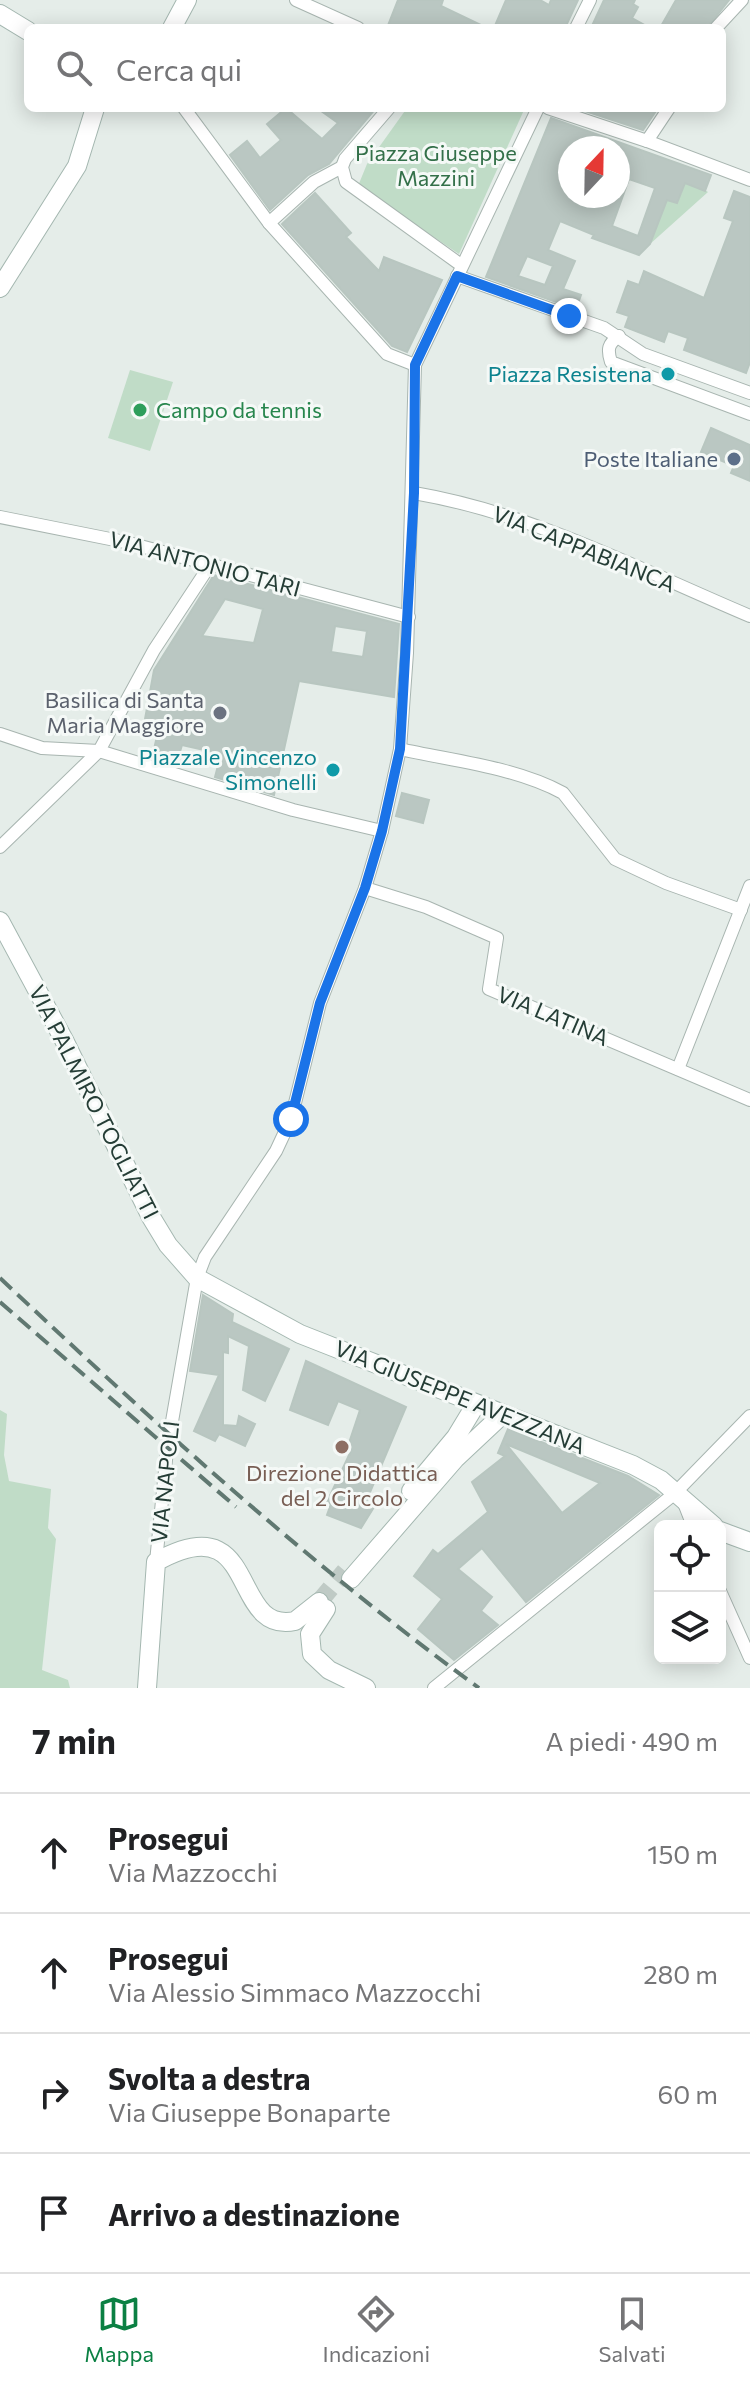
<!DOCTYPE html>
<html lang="it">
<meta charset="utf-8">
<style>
body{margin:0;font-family:Commissioner,sans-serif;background:#f6f6f6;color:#202124}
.controls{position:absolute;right:24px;bottom:24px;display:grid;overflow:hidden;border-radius:12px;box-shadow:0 4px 20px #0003}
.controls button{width:72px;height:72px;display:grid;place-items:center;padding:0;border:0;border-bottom:2px solid #e0e0e0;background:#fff;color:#202124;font:40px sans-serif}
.compass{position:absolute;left:558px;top:136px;width:72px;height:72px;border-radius:50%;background:#fff;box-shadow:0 4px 20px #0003;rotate:22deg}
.stop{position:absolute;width:24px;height:24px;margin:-18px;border:6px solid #1a73e8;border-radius:50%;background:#fff}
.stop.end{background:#1a73e8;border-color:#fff;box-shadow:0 2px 8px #0008}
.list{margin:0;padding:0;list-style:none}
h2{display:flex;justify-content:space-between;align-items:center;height:104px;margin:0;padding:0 32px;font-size:34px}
h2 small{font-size:26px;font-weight:400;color:#757577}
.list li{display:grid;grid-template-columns:52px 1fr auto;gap:24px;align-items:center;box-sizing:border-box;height:120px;padding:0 32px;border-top:2px solid #e0e0e0}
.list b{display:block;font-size:30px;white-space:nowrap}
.list p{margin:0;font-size:26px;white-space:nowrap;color:#757577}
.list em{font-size:26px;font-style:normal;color:#757577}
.icon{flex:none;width:44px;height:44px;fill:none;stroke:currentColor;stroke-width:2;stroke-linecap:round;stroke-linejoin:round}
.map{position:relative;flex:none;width:750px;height:1688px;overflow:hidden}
.search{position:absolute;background:#fff;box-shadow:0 4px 20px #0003;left:24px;right:24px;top:24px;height:88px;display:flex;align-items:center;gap:20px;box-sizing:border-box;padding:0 28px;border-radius:12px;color:#757577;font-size:30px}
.sheet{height:584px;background:#fff}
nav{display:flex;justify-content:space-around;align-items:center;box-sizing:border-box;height:112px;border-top:2px solid #e0e0e0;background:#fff;font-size:22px;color:#757577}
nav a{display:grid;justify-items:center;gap:4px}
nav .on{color:#0b8043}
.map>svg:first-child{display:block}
</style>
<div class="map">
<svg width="750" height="1688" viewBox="0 0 750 1688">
<rect width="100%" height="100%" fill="#e5ede9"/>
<!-- green -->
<g fill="#c0dcc7">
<path d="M407,108L524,110L459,254L358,186L367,164Z"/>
<path d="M677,173L708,192L650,244L667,200L677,203L682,192Z"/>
<path d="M130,370L173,382L150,451L108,438Z"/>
<path d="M0,1410L7,1414L4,1455L9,1481L51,1489L48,1528L56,1539L42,1670L68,1680L70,1688H0Z"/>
</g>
<!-- building -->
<g fill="#bac7c2" stroke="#b8c6c0" stroke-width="2" fill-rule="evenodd">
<path d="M398,0H443L441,6L487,28H387Z"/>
<path d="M506,0H540L549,5L551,0H578L565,28H494Z"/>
<path d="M604,0H635L633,4L638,7L632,18L650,28H591Z"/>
<path d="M676,0H729L707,28H660Z"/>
<path d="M286,108L322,139L338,123L317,108H376L329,164L308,175L270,210L230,155L247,141L260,158L281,140L267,124Z"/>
<path d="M576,108H658L643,130Z"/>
<path d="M551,118L711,175L705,191L685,183L677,203L667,200L650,244L639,255L592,238L594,235L560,221L548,250L575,261L563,289L581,295L576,309L486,277ZM570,148H618V196H570ZM629,179L655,188L638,236L612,226ZM527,256L553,266L545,285L518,276Z"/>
<path d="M734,191L750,197V362L746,373L684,350L688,338L668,331L664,342L625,327L629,316L617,312L628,281L639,285L644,271L704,298L733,221L724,218Z"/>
<path d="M315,193L351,233L346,237L379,271L384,257L442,280L407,352L392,346L282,224Z"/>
<path d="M711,428L750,445V481L731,473L734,466L701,452Z"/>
<path d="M214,575L399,624L394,697L299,681L274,795L215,777L220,758L211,755L213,752L182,745L176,765L152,758L160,723L145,719L154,670ZM225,599L263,609L254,643L202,636ZM335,626L367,631L363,657L331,652Z"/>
<path d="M402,793L429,800L423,823L396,816Z"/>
<path d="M203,1295L233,1314L232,1322L289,1349L265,1401L243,1390L249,1346L228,1336V1353L223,1352V1425L237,1426L239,1416L255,1424L245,1446L219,1434L215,1441L194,1431L219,1375L190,1371Z"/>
<path d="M306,1361L406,1407L365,1504L374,1507L361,1528L327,1515L331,1504L327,1502L350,1453L346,1452L360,1410L338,1401L328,1425L290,1410Z"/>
<path d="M508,1429L628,1476L659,1495L526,1602L482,1548L458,1569L492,1597L481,1611L498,1625L454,1660L418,1629L442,1599L414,1576L433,1550L438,1554L488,1512L472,1482L505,1456L498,1453ZM506,1444L600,1483L562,1513Z"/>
</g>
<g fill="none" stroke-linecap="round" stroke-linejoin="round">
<!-- secondary-tunnel -->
<path stroke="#bfcac5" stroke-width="18" stroke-dasharray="18 9" stroke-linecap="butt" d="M319,1602L345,1571"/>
<!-- street casing -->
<g stroke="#a8b5b0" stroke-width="14">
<g id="street">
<path d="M296,0L358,28"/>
<path d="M576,28L590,0"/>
<path d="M716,28L742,0"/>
<path d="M184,108L269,223L387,354L415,365"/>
<path d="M389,108L345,159L342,167L346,182L461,265"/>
<path d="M548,108L647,141L669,108"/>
<path d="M647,141L750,180"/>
<path d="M269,223L314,182L342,167"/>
<path d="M457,276L604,328L643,354L750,393"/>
<path d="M619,336C608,344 607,349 611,362L750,414"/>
<path d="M414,493C532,513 641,570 750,616"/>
<path d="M0,517L125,542L409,617"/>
<path d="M0,734L42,748L99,751L293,810L382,831"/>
<path d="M400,749C453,761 515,767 563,793L615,859L666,883L741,910"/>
<path d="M0,847L99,751L154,650L210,565"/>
<path d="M365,888L426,907L497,938L489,989L750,1100"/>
<path d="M678,1069L750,886"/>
<path d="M684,1503L693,1526"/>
<path d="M156,1562L167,1450L197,1278L205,1257L276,1151L291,1119L320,1003L365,888L382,831L400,749L407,653L415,365L538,108"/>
<path d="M720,1591L750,1658"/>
<path d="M434,1688L674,1494L750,1416"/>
</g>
</g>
<!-- secondary casing -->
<g stroke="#a4b7b0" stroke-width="20">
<g id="secondary">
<path d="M0,14L28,31"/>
<path d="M172,28L187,0"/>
<path d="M0,288L77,166L95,108"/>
<path d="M0,921L64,1040L151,1217L168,1245L197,1278L300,1334L633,1465L661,1480L714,1526"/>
<path d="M411,1491L456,1437L476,1404"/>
<path d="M720,1531L750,1542"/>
<path d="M351,1579L455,1459L503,1414"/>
<path d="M326,1609L310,1634L312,1654L329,1670L366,1688"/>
<path d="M147,1688L156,1562C261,1503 228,1635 295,1621L319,1602"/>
</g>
</g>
<!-- street -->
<use href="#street" stroke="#fff" stroke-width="12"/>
<!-- secondary -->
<use href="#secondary" stroke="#fff" stroke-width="18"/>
<!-- rail -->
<g stroke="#607871" stroke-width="4" stroke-dasharray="16 8" stroke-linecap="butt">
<path d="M0,1278C153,1422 309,1564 479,1688"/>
<path d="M0,1302L236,1507"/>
</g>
</g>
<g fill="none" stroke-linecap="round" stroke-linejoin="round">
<!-- route -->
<path stroke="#1a73e8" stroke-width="10" d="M291,1119L320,1003L365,888L382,831L400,749L414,493L415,365L457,276L569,316"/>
</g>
<!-- markers -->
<g fill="#0f9aa8" stroke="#f5f9f7" stroke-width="3">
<circle cx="668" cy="374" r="8"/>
<circle cx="333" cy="770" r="8"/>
</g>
<circle fill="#2e9e5b" stroke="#f5f9f7" stroke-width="3" cx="140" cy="410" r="8"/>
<circle fill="#5c6f8a" stroke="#f5f9f7" stroke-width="3" cx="734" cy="459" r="8"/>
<circle fill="#6b7280" stroke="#f5f9f7" stroke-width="3" cx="220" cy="713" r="8"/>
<circle fill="#8d6e63" stroke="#f5f9f7" stroke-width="3" cx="342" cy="1447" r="8"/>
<g text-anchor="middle" stroke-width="6" stroke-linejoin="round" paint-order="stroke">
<!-- park labels -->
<g font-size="22" fill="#337049" stroke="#f5f9f7">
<text x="436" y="161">Piazza Giuseppe<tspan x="436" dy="25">Mazzini</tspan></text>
</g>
<!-- culture labels -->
<g font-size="22" fill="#0d838f" stroke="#f5f9f7" text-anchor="end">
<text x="652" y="382">Piazza Resistena</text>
<text x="317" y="765">Piazzale Vincenzo<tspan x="317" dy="25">Simonelli</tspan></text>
</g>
<!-- leisure labels -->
<g font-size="22" fill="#27864d" stroke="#f5f9f7" text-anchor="start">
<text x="156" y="418">Campo da tennis</text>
</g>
<!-- service labels -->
<g font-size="22" fill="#4e5e75" stroke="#f5f9f7" text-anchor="end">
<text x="718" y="467">Poste Italiane</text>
</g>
<!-- street labels -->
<g font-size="22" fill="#253d36" stroke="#f5f9f7">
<text transform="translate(584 549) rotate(22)" y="8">VIA CAPPABIANCA</text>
<text transform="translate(205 564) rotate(15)" y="8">VIA ANTONIO TARI</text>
<text transform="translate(553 1016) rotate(23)" y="8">VIA LATINA</text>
<text transform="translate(94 1102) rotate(63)" y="8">VIA PALMIRO TOGLIATTI</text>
<text transform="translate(460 1397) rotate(22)" y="8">VIA GIUSEPPE AVEZZANA</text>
<text transform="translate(165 1482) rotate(-84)" y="8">VIA NAPOLI</text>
</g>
<!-- worship labels -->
<g font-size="22" fill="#5b616d" stroke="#f5f9f7" text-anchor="end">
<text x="204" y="708">Basilica di Santa<tspan x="204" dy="25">Maria Maggiore</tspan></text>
</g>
<!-- education labels -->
<g font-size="22" fill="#785e54" stroke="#f5f9f7">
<text x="342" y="1481">Direzione Didattica<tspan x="342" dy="25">del 2 Circolo</tspan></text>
</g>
</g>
</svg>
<div class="controls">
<button><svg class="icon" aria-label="locate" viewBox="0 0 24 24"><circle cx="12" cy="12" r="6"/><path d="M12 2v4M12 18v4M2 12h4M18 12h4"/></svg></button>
<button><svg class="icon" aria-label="layers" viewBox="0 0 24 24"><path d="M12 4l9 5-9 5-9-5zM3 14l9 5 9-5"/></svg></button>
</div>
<svg class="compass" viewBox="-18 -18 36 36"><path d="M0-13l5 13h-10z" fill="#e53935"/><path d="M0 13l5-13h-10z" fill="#757577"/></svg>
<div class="stop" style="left:291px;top:1119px"></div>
<div class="stop end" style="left:569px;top:316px"></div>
<div class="search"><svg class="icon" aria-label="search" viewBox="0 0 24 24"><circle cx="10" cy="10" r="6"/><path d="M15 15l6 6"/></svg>Cerca qui</div>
</div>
<section class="sheet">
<h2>7 min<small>A piedi · 490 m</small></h2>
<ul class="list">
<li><svg class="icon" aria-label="ahead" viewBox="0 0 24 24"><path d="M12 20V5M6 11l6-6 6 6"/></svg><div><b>Prosegui</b><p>Via Mazzocchi</p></div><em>150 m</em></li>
<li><svg class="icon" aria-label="ahead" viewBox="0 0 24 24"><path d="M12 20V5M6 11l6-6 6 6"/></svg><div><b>Prosegui</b><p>Via Alessio Simmaco Mazzocchi</p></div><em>280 m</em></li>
<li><svg class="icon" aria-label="right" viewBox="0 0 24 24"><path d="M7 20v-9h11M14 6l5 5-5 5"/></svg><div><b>Svolta a destra</b><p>Via Giuseppe Bonaparte</p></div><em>60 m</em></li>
<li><svg class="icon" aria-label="arrive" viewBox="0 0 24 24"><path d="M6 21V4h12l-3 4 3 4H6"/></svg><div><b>Arrivo a destinazione</b></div></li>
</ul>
</section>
<nav>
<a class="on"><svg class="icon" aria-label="map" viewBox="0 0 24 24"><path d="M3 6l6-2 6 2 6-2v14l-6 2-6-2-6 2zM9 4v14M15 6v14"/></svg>Mappa</a>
<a><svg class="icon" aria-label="directions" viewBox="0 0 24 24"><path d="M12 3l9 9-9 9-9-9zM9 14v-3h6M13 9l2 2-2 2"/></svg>Indicazioni</a>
<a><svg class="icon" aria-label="saved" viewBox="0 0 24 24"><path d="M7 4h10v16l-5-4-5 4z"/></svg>Salvati</a>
</nav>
